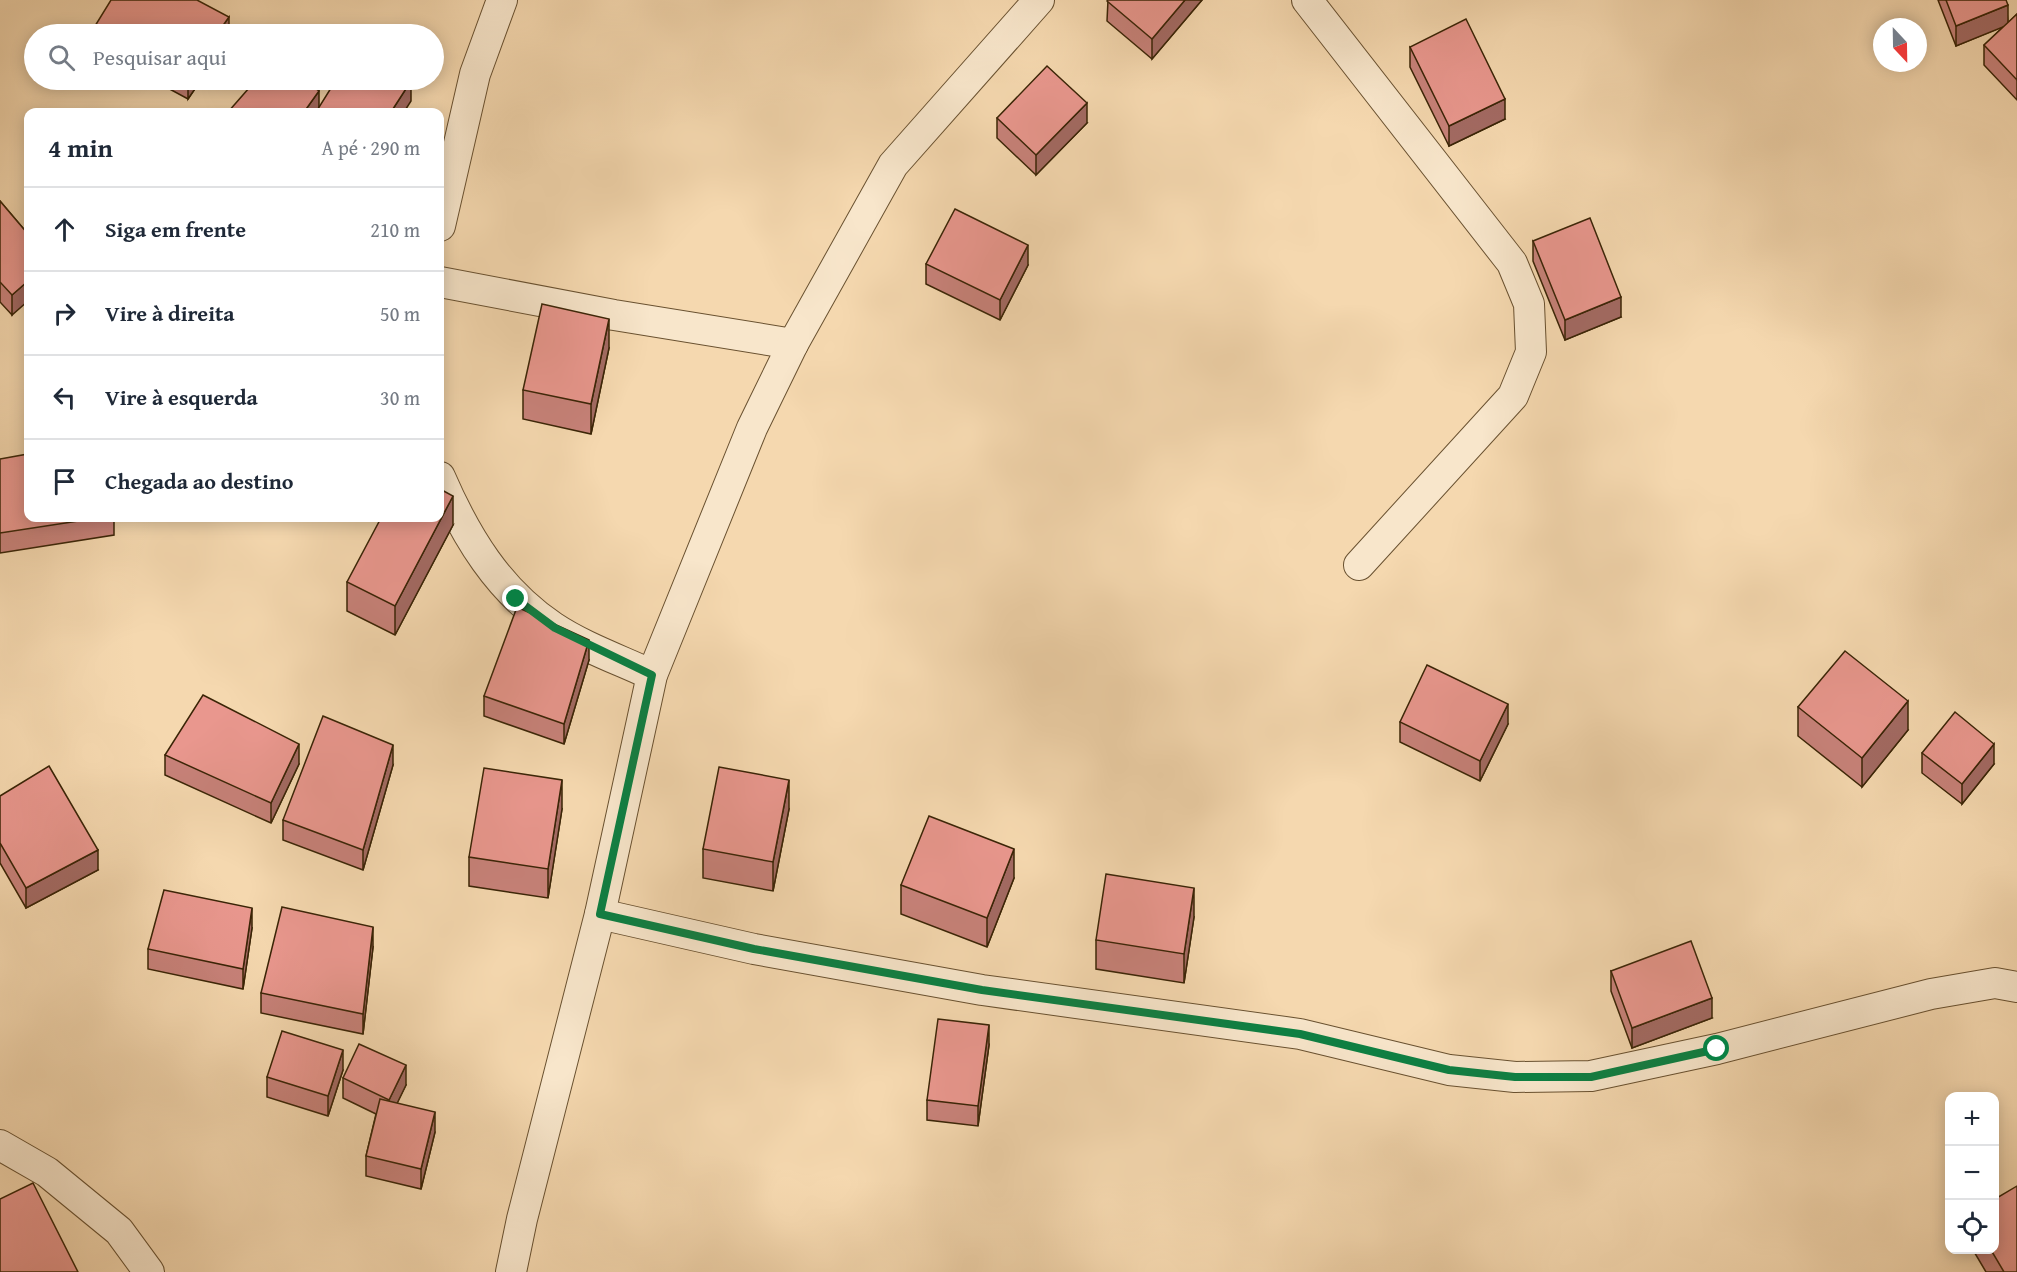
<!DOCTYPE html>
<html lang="pt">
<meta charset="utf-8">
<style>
body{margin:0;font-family:"Gentium Book Plus",serif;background:#f6f6f7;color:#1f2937}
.controls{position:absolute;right:18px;bottom:18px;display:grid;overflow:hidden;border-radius:12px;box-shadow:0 3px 15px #0003}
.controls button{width:54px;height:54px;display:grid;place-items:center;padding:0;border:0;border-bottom:2px solid #e0e1e3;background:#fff;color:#1f2937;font:30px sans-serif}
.compass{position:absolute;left:1873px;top:18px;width:54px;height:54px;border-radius:50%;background:#fff;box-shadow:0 3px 15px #0003;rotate:158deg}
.stop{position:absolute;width:18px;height:18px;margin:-14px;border:4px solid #0b8043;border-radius:50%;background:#fff}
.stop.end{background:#0b8043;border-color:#fff;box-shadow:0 2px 6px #0008}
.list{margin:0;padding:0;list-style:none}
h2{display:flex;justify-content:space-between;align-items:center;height:78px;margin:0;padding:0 24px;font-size:26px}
h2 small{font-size:20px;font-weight:400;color:#747a83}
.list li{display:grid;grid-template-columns:39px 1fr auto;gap:18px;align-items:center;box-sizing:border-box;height:84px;padding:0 24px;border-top:2px solid #e0e1e3}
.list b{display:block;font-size:22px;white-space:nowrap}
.list em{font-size:20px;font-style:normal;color:#747a83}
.icon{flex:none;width:33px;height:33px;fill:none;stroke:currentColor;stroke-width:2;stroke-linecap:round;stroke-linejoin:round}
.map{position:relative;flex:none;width:2017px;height:1272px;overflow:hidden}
.search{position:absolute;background:#fff;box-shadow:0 3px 15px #0003;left:24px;top:24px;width:420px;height:66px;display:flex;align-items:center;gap:15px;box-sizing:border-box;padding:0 21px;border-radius:33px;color:#747a83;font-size:22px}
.panel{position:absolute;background:#fff;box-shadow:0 3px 15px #0003;left:24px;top:108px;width:420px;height:414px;border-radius:12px}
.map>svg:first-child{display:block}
</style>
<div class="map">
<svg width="2017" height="1272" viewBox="0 0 2017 1272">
<rect width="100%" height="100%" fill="#f5d8af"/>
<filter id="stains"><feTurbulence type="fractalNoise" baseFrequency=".00333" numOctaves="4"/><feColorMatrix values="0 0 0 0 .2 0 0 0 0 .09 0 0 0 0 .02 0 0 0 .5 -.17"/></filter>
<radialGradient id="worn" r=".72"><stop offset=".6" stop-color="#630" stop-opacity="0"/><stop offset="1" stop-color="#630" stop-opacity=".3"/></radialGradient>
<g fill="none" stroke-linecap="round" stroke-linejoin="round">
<!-- street casing -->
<g stroke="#695130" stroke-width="32">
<g id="street">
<path d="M1307,0L1512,263L1529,304L1531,352L1513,396L1359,565"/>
<path d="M440,226L475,74L502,0"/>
<path d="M440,282L614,315L793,344"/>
<path d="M440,477C466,537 498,590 553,627C583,647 620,660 652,675"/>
<path d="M600,914L754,949L982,990L1300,1034L1449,1070L1515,1077L1591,1076L1717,1049L1931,994L1995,983L2017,987"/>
<path d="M0,1145L47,1172L119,1231L149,1272"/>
<path d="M511,1272L522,1219L600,914L652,675L752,428L793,344L893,165L1039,0"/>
</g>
</g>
<!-- street -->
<use href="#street" stroke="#f8e6cb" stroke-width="30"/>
</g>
<!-- wall -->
<g fill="#c8827a" stroke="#3a2406" stroke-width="1.5">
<path d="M1108,0H1202L1152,59L1107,21Z"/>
<path d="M1938,0H2006L2008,23L2017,14V100L1984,65V45L2004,26L1956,46Z"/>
<path d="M95,26L229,34H95Z"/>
<path d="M1410,47L1505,119L1449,146L1410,67Z"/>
<path d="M153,80H201L188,99Z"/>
<path d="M997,118L1087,123L1036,175L997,138Z"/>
<path d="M0,201L28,234L12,315L0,302Z"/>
<path d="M1533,241L1621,317L1565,340L1533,261Z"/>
<path d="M926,264L1028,265L1000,320L926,284Z"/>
<path d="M609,348L591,434L523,419V390Z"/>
<path d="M0,459L28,518H114V535L0,553Z"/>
<path d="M453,525L395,635L347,611V582Z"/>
<path d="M589,660L564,744L484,716V696Z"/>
<path d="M1798,707L1908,730L1862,787L1798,736Z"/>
<path d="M1400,722L1508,724L1480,781L1400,742Z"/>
<path d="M1922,753L1994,764L1962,804L1922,773Z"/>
<path d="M165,755L299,764L271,823L165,775Z"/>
<path d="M393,765L363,870L283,840V820Z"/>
<path d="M0,796L98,870L26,908L0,863Z"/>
<path d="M562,809L548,898L469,886V857Z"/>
<path d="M789,809L773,891L703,878V849Z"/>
<path d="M1014,878L987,947L901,914V885Z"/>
<path d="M1194,917L1184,983L1096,969V940Z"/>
<path d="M252,928L243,989L148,969V949Z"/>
<path d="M373,947L363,1034L261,1013V993Z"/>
<path d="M1611,971L1712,1018L1632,1048L1611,991Z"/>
<path d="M989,1045L978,1126L927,1120V1100Z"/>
<path d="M343,1070L328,1116L267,1097V1077Z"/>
<path d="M343,1078L406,1085L397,1103L435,1132L421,1189L366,1176V1156L376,1114L343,1098Z"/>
<path d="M1973,1250H1995L2017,1272H1986Z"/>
</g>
<!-- shaded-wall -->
<g fill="#a36a63" stroke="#3a2406" stroke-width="1.5">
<path d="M1185,0H1202L1152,59V39Z"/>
<path d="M2008,5V25L1956,46V26Z"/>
<path d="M229,17V34H217Z"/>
<path d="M188,80H201L188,99Z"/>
<path d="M411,81V101L404,112H391Z"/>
<path d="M319,91V111L318,112H304Z"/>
<path d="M1505,99V119L1449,146V126Z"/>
<path d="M1087,103V123L1036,175V155Z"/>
<path d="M1028,245V265L1000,320V300Z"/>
<path d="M28,281V301L12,315V295Z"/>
<path d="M1621,297V317L1565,340V320Z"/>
<path d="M609,319V348L591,434V404Z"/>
<path d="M453,496V525L395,635V606Z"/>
<path d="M589,640V660L564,744V724Z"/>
<path d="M1908,701V730L1862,787V758Z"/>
<path d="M1508,704V724L1480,781V761Z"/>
<path d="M299,744V764L271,823V803Z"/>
<path d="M1994,744V764L1962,804V784Z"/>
<path d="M393,745V765L363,870V850Z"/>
<path d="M562,780V809L548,898V869Z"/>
<path d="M789,780V809L773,891V862Z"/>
<path d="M1014,849V878L987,947V918Z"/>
<path d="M98,850V870L26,908V888Z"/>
<path d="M1194,888V917L1184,983V954Z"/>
<path d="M252,908V928L243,989V969Z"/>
<path d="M373,927V947L363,1034V1014Z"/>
<path d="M1712,998V1018L1632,1048V1028Z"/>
<path d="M989,1025V1045L978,1126V1106Z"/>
<path d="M343,1050V1070L328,1116V1096Z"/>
<path d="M406,1065V1085L389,1120V1100Z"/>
<path d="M435,1112V1132L421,1189V1169Z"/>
</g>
<!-- building -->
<g fill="#e9978e" stroke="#3a2406" stroke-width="1.5">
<path d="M111,0H197L229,17L217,34H110L95,26Z"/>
<path d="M1108,0H1185L1152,39L1107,1Z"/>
<path d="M1946,0H2006L2008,5L1956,26Z"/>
<path d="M2017,14V80L1984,45Z"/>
<path d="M1466,19L1505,99L1449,126L1410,47Z"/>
<path d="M1047,66L1087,103L1036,155L997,118Z"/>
<path d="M256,80H303L319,91L304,112H228Z"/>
<path d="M336,80H407L411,81L391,112H316Z"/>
<path d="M0,201L28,234V281L12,295L0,282Z"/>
<path d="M955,209L1028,245L1000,300L926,264Z"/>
<path d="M1590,218L1621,297L1565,320L1533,241Z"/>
<path d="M542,304L609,319L591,404L523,390Z"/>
<path d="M28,454V518H98L0,533V459Z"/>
<path d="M440,489L453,496L395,606L347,582L381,518H440Z"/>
<path d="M517,607L589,640L564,724L484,696Z"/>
<path d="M1845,651L1908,701L1862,758L1798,707Z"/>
<path d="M1427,665L1508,704L1480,761L1400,722Z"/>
<path d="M203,695L299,744L271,803L165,755Z"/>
<path d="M1955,712L1994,744L1962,784L1922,753Z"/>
<path d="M323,716L393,745L363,850L283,820Z"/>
<path d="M49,766L98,850L26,888L0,843V796Z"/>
<path d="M719,767L789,780L773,862L703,849Z"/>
<path d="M484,768L562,780L548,869L469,857Z"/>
<path d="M929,816L1014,849L987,918L901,885Z"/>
<path d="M1106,874L1194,888L1184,954L1096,940Z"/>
<path d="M164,890L252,908L243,969L148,949Z"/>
<path d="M282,907L373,927L363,1014L261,993Z"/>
<path d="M1691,941L1712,998L1632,1028L1611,971Z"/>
<path d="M938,1019L989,1025L978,1106L927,1100Z"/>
<path d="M282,1031L343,1050L328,1096L267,1077Z"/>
<path d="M359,1044L406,1065L389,1100L343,1078Z"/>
<path d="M380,1099L435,1112L421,1169L366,1156Z"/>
<path d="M33,1183L78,1272H0V1199Z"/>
<path d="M2017,1186V1272H2004L1991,1250H1995V1199Z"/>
</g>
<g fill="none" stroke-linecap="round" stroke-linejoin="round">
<!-- route -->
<path stroke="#0b8043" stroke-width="8" d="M516,599L555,628L652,675L600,914L754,949L982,990L1300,1034L1449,1070L1515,1077H1591L1717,1049"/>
</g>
<rect width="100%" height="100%" filter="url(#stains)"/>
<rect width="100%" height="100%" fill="url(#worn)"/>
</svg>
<div class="controls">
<button>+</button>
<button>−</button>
<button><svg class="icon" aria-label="locate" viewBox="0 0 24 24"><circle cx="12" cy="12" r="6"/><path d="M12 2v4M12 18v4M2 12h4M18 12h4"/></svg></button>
</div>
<svg class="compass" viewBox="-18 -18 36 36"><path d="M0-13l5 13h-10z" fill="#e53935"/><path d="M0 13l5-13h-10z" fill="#747a83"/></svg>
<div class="stop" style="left:1717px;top:1049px"></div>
<div class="stop end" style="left:516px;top:599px"></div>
<div class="search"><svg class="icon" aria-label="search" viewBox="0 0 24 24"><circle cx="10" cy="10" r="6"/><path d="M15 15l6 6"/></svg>Pesquisar aqui</div>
<section class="panel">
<h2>4 min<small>A pé · 290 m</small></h2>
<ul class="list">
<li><svg class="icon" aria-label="ahead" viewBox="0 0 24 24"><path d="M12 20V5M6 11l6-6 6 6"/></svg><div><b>Siga em frente</b></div><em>210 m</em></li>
<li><svg class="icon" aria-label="right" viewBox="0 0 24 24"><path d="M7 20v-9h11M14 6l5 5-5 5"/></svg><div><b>Vire à direita</b></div><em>50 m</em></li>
<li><svg class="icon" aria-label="left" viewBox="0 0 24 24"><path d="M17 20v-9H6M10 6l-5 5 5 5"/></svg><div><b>Vire à esquerda</b></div><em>30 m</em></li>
<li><svg class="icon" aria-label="arrive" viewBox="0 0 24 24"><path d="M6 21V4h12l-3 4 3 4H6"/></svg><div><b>Chegada ao destino</b></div></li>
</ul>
</section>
</div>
